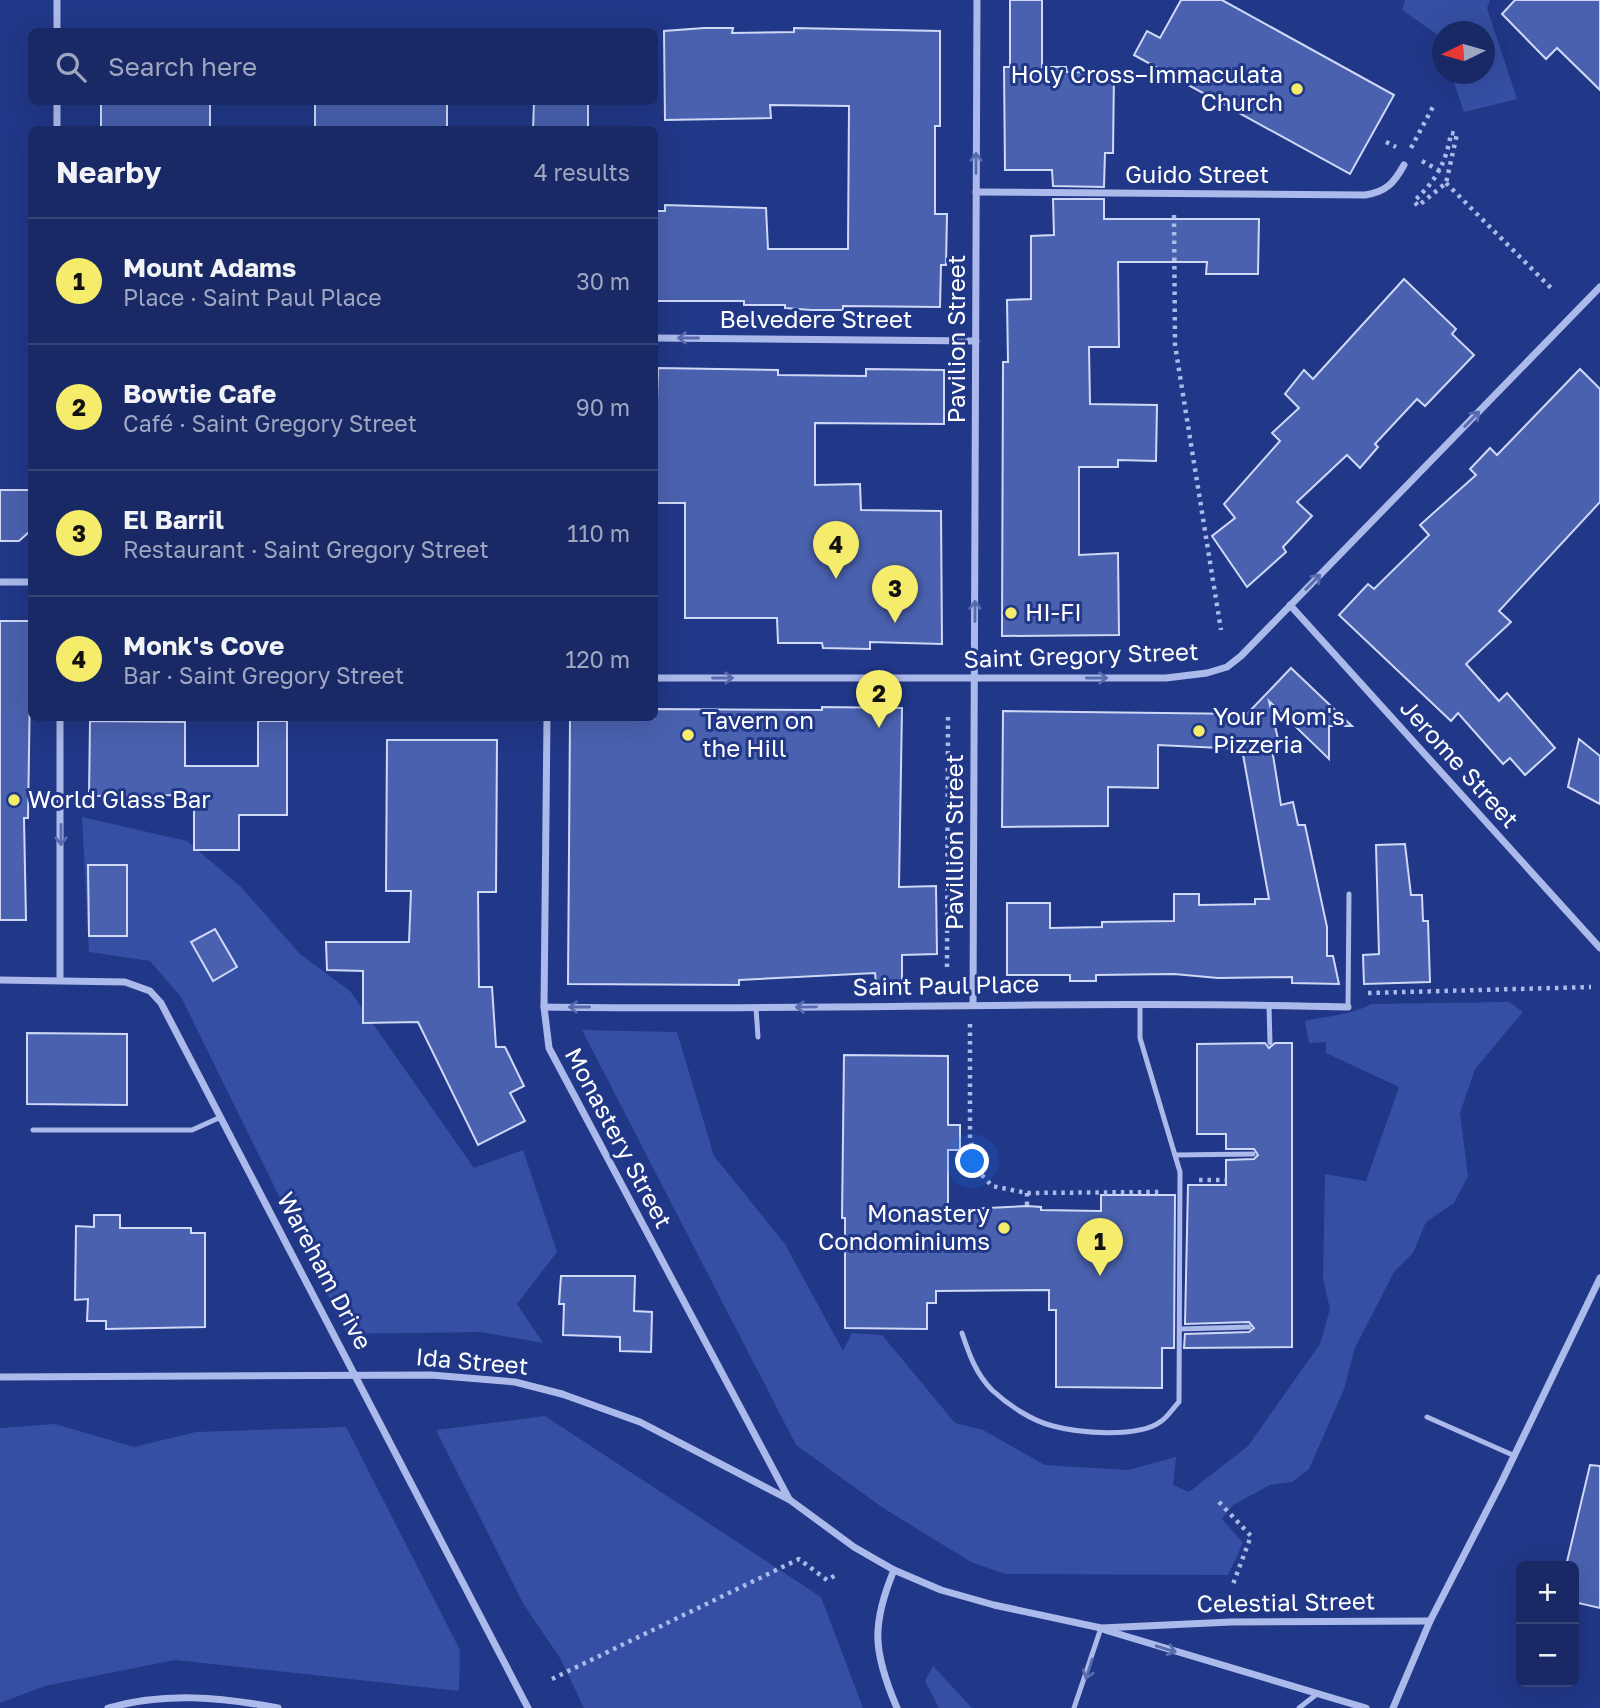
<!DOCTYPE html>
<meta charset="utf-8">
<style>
body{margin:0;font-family:"Golos Text",sans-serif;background:#26356e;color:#f1f3f6}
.controls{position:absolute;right:21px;bottom:21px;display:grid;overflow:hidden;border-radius:10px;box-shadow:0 7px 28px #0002}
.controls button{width:63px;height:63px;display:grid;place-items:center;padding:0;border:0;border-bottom:2px solid #374579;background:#192965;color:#f1f3f6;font:35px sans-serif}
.compass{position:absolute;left:1432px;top:21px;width:63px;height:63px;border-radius:50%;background:#192965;box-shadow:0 7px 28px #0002;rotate:265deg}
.you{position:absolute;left:973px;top:1162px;width:24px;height:24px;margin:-18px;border:5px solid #fff;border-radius:50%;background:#1a73e8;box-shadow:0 0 0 10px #1a73e833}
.badge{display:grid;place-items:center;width:46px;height:46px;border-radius:50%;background:#f6ec6c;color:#111;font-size:23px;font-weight:700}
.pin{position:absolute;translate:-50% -58px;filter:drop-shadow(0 2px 4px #0008)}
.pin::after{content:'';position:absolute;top:37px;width:24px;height:21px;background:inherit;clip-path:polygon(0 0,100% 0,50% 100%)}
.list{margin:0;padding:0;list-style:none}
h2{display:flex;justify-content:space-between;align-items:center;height:91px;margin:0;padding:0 28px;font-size:30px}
h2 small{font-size:23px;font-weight:400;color:#9fa6bf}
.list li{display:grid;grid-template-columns:46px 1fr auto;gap:21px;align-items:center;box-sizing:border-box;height:126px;padding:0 28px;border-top:2px solid #374579}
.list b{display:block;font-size:26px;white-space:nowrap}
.list p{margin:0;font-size:23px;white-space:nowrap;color:#9fa6bf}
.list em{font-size:23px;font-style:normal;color:#9fa6bf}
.icon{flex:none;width:38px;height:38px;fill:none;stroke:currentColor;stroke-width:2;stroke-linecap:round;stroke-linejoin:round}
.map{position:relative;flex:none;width:1600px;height:1708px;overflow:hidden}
.search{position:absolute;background:#192965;box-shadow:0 7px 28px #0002;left:28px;top:28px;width:630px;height:77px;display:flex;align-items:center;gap:18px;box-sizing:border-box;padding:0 24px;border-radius:10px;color:#9fa6bf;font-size:26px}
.panel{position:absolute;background:#192965;box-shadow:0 7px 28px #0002;left:28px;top:126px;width:630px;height:595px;border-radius:10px}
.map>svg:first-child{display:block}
</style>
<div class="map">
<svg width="1600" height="1708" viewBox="0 0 1600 1708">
<rect width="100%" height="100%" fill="#213787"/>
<!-- green -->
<g fill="#354fa4">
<path d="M1405,0H1490L1487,8L1517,99L1464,112L1451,74H1484V32H1442V47L1438,35L1402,10Z"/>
<path d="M82,817L187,841L241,887L300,954L350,991L474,1168L523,1150L557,1252L517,1304L543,1343L481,1332L347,1334L181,997L150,961L89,952Z"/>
<path d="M1509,1002L1523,1012L1475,1069L1460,1113L1468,1176L1454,1203L1426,1222L1413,1253L1394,1272L1355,1348L1344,1389L1309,1469L1292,1482L1270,1485L1233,1505L1222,1519L1243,1543L1228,1575L1005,1574L971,1562L883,1508L796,1445L582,1030L677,1032L714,1156L785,1244L843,1351L852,1333L882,1335L955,1423L983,1430L1045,1465L1128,1470L1176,1457L1173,1485L1189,1492L1248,1446L1320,1344L1330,1309L1323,1279L1325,1174L1366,1181L1399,1087L1326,1053V1042L1309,1043L1305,1021C1327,1016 1352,1015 1371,1004Z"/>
<path d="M545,1416L821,1597L863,1708H584L560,1658L524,1605L436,1430Z"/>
<path d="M55,1424L134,1447L196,1432L346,1427L460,1650L459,1691L175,1660L45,1686L0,1703V1428Z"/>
<path d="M933,1666L972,1708H939L925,1681Z"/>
</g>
<!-- building -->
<g fill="#4a61af" stroke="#cfd9f7" stroke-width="2">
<path d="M1010,0H1042V67H1066L1067,72L1114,73L1113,153H1105L1104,187L1053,186L1052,170H1005L1004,67H1010Z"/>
<path d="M1181,0H1222L1394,95L1350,174L1134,55L1147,31L1160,38Z"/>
<path d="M1515,0H1600V90L1557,48L1546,59L1502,14Z"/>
<path d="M704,28H733L732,33L794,32V28L940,31V126H935V214H947L946,265H941L940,307L843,306V310H811L785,308V305H744V301H654V211H665V205L766,208L768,249H848L849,106L770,105L771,118L665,120L664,31Z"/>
<rect x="101" y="102" width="109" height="28"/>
<path d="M315,102H447V128L315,130Z"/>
<path d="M534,102H588V130H533Z"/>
<path d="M1053,199H1104V219H1259L1258,274H1206L1207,262H1118L1119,347H1089L1090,404L1157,405L1156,461L1118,460V467H1079V555L1118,553L1119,635L1002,636L1003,362H1008L1007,300L1031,299V236L1054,235Z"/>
<path d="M1404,279L1456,329L1452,334L1474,355L1425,406L1417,399L1375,444L1378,447L1360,468L1347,455L1297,502L1312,516L1283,547L1286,552L1247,587L1212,536L1235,518L1224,504L1280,441L1272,433L1299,408L1285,394L1304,370L1313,379Z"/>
<path d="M658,368L778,370V375L866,376V369L944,370V424L815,423V485L860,484L861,510L941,511L942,644L870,642V649L823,648L822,643H778L777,618H685V503H654Z"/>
<path d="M1580,369L1600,389V502L1499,611L1511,622L1466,664L1499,701L1507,693L1555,748L1525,775L1510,758L1503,764L1458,713L1451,721L1339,615L1368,584L1374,589L1429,535L1420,525L1476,475L1470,469L1490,448L1497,455Z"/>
<path d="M0,490H29V532L19,541H0Z"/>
<path d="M0,621H31L28,818H24L26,920H0Z"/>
<path d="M1291,668L1352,726H1329V759L1269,701L1280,747L1272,749L1281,805L1293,802L1298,825H1305L1327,927V956H1333L1339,984L1292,983V977L1218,978L1174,974L1096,975V981H1070V975H1007V903H1050V928L1102,927V922L1174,921V894H1199V905L1255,904V899H1269L1242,749L1158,745V788L1108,787V826L1002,827L1003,711L1247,714Z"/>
<path d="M822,707L902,708L899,887L936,886L937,954L902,955V982L876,983L875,973L739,980V985L568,984L570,718H654V709L822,710Z"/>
<path d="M90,721L185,722V766H258V721H287V815H239V850H194V795L89,796Z"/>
<path d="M1579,739L1600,756V804L1568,787Z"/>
<path d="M387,740H497L496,892H478L479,987H492L496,1047H505L524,1086L510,1093L525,1121L478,1145L418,1022L363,1023V971L327,970L326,942H409L411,891H386Z"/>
<path d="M1405,844L1411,895H1422L1423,921H1428L1430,982L1364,984L1363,955L1379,954L1376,845Z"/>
<path d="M88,865H127V936H89Z"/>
<path d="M215,929L237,967L213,981L191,942Z"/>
<path d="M27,1033L127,1034V1105L27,1104Z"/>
<path d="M1265,1043L1269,1048L1275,1043H1292V1347L1184,1348L1185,1334L1249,1332L1254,1328L1249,1322L1185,1324L1188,1185H1226V1160L1254,1159L1258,1155L1254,1149H1226V1134H1197V1044Z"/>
<path d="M844,1055L948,1056V1125H960V1150H948V1210L1027,1206L1041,1207V1210L1101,1211V1195H1175L1174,1348H1162V1388L1056,1387V1310H1049V1290L936,1291V1303H927V1329L845,1328V1218H842Z"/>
<path d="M94,1215H120V1228H191V1233H205V1327L106,1329V1321H87L88,1299L75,1300L76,1226L94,1227Z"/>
<path d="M561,1276H635L634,1311L652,1312L651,1352L620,1351V1337L563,1335L564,1304H559Z"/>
<path d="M1590,1465L1600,1466V1608L1574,1602V1566H1566Z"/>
</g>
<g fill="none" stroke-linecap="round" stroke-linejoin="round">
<!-- path -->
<g stroke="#abbaea" stroke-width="4.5" stroke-dasharray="3.5 5" stroke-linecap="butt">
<path d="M1451,133L1457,134L1446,183L1418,206L1414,201C1436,181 1446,163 1451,133Z"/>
<path d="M1386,142L1396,147"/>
<path d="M1411,148L1435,103"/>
<path d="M1422,161L1440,171"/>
<path d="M1446,183L1553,290"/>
<path d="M1174,215L1175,345L1221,630"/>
<path d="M947,967L948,713"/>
<path d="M1368,993L1591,987"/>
<path d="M970,1024V1139L981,1174L992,1186L1027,1193L1160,1192"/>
<path d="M1199,1180H1226"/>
<path d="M1027,1193V1206"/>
<path d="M1219,1502L1251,1536L1232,1587"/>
<path d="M552,1679L799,1559L827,1580L836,1575"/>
</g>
<!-- lane -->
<g stroke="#abbaea" stroke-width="5">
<path d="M1269,1006L1270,1043"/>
<path d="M1348,1007L1349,894"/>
<path d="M756,1008L758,1037"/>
<path d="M33,1130H192L221,1117"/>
<path d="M1175,1155L1253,1154"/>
<path d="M1180,1329L1249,1327"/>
<path d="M962,1333C969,1354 976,1374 992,1390C1008,1405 1032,1421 1053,1426C1078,1433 1138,1438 1160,1422C1167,1418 1173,1408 1179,1402L1180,1172L1140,1038V1004"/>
<path d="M1427,1417L1515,1456"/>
<path d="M1074,1708L1101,1628"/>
<path d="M1299,1708L1317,1694"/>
</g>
<!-- street -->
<g stroke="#abbaea" stroke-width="7">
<path d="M57,32V0"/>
<path d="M57,130V102"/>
<path d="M976,192L1365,195C1386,192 1394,183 1404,165"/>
<path d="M654,338L976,341"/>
<path d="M0,582H32"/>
<path d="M1290,605L1600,948"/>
<path d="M654,678H1166L1207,673L1227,667L1241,656L1600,287"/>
<path d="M60,718V980"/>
<path d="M547,718L544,1007L549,1048L789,1499"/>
<path d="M0,980L125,982L150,991L161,1003L528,1708"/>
<path d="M973,1005L977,0"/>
<path d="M544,1007C812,1011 1080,1000 1348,1007"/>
<path d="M562,1394L640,1422L790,1500L854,1547L894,1570L941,1590L994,1605L1101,1628L1231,1622L1430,1621"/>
<path d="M894,1570C871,1625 873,1652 897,1708"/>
<path d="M1105,1630L1366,1708"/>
<path d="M108,1708C165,1692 221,1697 278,1708"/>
<path d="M1393,1708L1430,1621L1502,1481L1600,1278"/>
</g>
<!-- street-bridge -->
<path stroke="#abbaea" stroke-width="7" d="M0,1377L431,1375L515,1382L562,1394"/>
</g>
<!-- one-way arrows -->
<defs><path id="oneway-shaft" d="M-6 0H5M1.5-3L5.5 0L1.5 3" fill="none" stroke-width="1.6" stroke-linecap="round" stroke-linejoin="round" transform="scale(1.75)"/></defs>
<g stroke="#586baf">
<use href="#oneway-shaft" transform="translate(976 163) rotate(-90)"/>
<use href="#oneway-shaft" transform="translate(688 338) rotate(-180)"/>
<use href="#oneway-shaft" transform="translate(1472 419) rotate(-46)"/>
<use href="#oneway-shaft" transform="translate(1313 582) rotate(-46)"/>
<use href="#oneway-shaft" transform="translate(975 611) rotate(-90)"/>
<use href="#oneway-shaft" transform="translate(723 678)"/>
<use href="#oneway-shaft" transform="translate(1097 678)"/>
<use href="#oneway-shaft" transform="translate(61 835) rotate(90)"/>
<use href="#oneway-shaft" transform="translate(579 1007) rotate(-180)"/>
<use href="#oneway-shaft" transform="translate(806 1007) rotate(179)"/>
<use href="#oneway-shaft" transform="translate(1166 1649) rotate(17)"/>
<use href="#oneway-shaft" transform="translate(1089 1669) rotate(108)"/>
</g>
<!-- markers -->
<g fill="#f6ec6c" stroke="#213787" stroke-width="2.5">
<circle cx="1297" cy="89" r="7"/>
<circle cx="1011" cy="613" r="7"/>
<circle cx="1199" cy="731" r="7"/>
<circle cx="688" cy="735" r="7"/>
<circle cx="14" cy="800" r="7"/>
<circle cx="1004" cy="1228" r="7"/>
</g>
<g text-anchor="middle" stroke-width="6" stroke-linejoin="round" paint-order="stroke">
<!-- poi labels -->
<g font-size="24" fill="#fff" stroke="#213787" text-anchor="start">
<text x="1283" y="83" text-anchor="end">Holy Cross–Immaculata<tspan x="1283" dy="28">Church</tspan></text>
<text x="1025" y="621">HI-FI</text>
<text x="1213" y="725">Your Mom's<tspan x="1213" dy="28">Pizzeria</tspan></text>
<text x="702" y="729">Tavern on<tspan x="702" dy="28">the Hill</tspan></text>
<text x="28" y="808">World Glass Bar</text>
<text x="990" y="1222" text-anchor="end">Monastery<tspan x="990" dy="28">Condominiums</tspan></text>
</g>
<!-- street labels -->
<g font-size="24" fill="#fff" stroke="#213787">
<text x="1197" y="183">Guido Street</text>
<text x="816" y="328">Belvedere Street</text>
<text transform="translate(957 339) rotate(-90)" y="8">Pavilion Street</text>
<text transform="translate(1081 656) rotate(-2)" y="8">Saint Gregory Street</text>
<text transform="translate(1459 764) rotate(48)" y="8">Jerome Street</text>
<text transform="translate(955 842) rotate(-90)" y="8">Pavillion Street</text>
<text transform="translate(946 986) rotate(-1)" y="8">Saint Paul Place</text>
<text transform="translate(618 1138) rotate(62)" y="8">Monastery Street</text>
<text transform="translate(324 1271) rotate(62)" y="8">Wareham Drive</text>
<text transform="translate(472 1362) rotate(5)" y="8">Ida Street</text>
<text transform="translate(1286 1603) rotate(-1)" y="8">Celestial Street</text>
</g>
</g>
</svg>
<div class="controls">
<button>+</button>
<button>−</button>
</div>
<svg class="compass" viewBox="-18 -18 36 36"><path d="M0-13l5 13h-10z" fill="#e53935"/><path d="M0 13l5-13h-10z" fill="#9fa6bf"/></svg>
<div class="you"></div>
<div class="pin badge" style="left:1100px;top:1276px">1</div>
<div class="pin badge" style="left:879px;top:728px">2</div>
<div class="pin badge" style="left:895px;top:623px">3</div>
<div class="pin badge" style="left:836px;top:579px">4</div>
<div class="search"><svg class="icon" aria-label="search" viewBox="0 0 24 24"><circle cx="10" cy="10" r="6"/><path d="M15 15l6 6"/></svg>Search here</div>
<section class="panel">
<h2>Nearby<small>4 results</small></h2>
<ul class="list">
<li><span class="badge">1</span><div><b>Mount Adams</b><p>Place · Saint Paul Place</p></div><em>30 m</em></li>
<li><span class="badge">2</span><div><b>Bowtie Cafe</b><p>Café · Saint Gregory Street</p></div><em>90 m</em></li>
<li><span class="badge">3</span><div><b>El Barril</b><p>Restaurant · Saint Gregory Street</p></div><em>110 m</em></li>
<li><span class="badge">4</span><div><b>Monk's Cove</b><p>Bar · Saint Gregory Street</p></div><em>120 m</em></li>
</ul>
</section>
</div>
